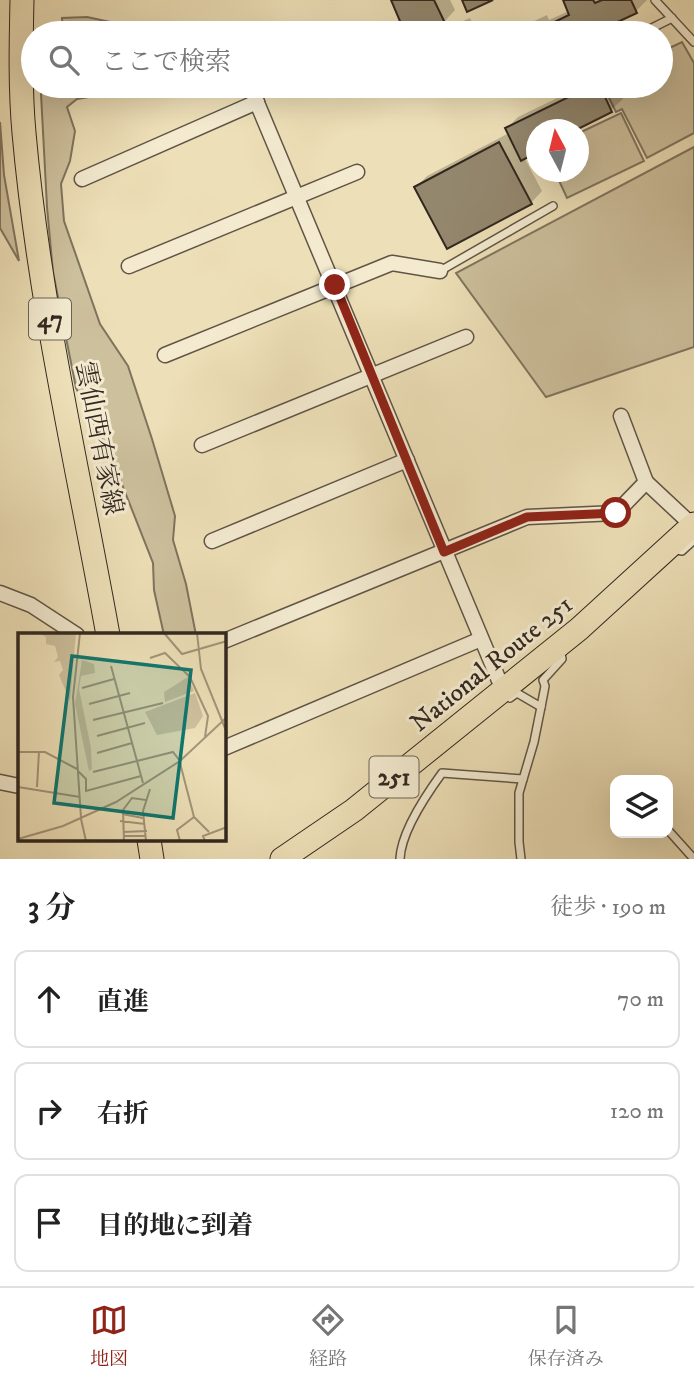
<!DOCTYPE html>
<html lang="ja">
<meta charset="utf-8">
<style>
body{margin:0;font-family:"IM FELL DW Pica","Noto Serif JP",serif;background:#f6f6f6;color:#222}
.controls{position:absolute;right:21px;bottom:21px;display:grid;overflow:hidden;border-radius:14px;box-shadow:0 7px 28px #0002}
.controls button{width:63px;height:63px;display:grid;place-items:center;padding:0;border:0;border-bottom:2px solid #e0e0e0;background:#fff;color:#222;font:35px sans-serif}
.compass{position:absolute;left:526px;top:119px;width:63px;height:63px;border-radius:50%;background:#fff;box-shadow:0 7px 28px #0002;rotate:353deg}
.stop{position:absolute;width:21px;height:21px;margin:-16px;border:5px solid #8f2418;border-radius:50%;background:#fff}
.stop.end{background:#8f2418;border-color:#fff;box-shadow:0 2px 7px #0008}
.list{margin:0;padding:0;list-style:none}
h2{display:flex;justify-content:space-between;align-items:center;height:91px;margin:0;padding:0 28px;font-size:30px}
h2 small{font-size:23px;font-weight:400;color:#767676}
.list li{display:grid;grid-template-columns:46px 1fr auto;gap:21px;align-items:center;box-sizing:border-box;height:98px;margin:0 14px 14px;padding:0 14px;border:2px solid #e0e0e0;border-radius:14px}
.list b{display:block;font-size:26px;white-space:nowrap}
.list em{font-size:23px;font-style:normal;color:#767676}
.icon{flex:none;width:38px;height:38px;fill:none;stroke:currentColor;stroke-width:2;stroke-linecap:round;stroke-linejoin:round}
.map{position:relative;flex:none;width:694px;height:859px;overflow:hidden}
.search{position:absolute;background:#fff;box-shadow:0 7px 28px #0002;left:21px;right:21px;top:21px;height:77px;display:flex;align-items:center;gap:18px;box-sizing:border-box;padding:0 24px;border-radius:38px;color:#767676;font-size:26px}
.sheet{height:427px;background:#fff}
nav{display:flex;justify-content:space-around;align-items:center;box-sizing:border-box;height:98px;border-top:2px solid #e0e0e0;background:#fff;font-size:19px;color:#767676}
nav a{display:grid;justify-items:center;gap:4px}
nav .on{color:#8f2418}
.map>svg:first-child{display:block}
</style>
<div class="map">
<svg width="694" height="859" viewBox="0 0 694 859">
<rect width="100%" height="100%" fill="#eddfb7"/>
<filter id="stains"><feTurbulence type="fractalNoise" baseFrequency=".00286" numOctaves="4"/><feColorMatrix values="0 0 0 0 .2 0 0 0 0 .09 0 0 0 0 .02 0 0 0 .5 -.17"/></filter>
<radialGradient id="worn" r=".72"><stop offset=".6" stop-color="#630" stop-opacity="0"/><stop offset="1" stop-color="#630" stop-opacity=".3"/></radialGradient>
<!-- green -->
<g fill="#cdc09d" stroke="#7f745e" stroke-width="2">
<path d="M87,17L110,22L131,33H63L62,18Z"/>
<path d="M682,42L694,63V133L647,158L622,109L616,112L603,86H661V52Z"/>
<path d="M54,86H131L112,93L77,99L67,107L75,131L70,161L61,184L64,221L100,324L128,366L152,439L175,516L173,540L186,584L196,635H164L154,590L153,563L112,459L76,388L53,272L47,207L41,94Z"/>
<path d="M621,113L644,161L567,198L555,172H578L579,133Z"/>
<path d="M0,122L4,175L19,261L0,228Z"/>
<path d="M694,147V347L546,397L456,273Z"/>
</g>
<!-- shadow -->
<g fill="#0003">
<path d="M393,0H450L455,10L444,22L417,33H407Z"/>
<path d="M565,0H647L636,11L590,33H519L530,23L547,15L549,20L569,11Z"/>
<path d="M470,18L474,27L469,33H436Z"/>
<path d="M503,23L508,33H484L486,31Z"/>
<path d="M582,86H616L623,99L611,110L572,130H536V151L524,157L542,191L531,203L416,187L427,176L509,133L507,128L518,117Z"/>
</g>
<!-- building -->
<g fill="#93876e" stroke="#31271f" stroke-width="2">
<path d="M391,0H434L445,23L422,33H405Z"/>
<path d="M462,0H493L467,12Z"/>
<path d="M593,0L595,3L602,0H631L637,13L594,33H517L535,25L538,30L569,15L563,0Z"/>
<path d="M459,86H483L463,95Z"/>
<path d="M591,86H600L612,112L576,130H536V153L521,161L505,128Z"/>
<path d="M499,142L532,204L447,249L414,187Z"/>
</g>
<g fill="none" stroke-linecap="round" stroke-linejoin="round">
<!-- service casing -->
<g stroke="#605545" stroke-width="10">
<g id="service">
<path d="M655,0L694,42"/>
<path d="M642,33L672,18"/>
<path d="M440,271L553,206"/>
<path d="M673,549L682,551L694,540"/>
<path d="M510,698L517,693L541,707L545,686L543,680L562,659L560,648"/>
<path d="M668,830L694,859"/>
<path d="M400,859C401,832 426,795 442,773L523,779"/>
<path d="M521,859L519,842V793L534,742L541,707"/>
</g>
</g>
<!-- minor casing -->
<g stroke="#605545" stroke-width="17">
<g id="minor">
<path d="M229,31L230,33"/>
<path d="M250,86L503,690"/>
<path d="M82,179L257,102"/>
<path d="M129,266L357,172"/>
<path d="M165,355L392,263L440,271"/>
<path d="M621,416L646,482"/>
<path d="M202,445L466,337"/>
<path d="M212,541L407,460"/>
<path d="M0,593L31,605L77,635"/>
<path d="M224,641L527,517L616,513L646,482L693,526"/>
<path d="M224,748L481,639"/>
<path d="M0,782L19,786"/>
</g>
</g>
<!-- primary casing -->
<g stroke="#31271f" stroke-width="25">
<g id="primary">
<path d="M22,0C21,44 20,89 24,133C39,302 78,468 108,635"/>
<path d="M149,840L152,859"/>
</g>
</g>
<!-- trunk casing -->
<g stroke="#31271f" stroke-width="25">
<path id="trunk" d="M282,859L354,810L579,629L694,524"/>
</g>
<!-- service -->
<use href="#service" stroke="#f3ead0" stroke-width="7"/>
<!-- minor -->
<use href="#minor" stroke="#f3ead0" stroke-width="14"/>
<!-- primary -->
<use href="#primary" stroke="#eddfb7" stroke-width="23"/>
<!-- trunk -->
<use href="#trunk" stroke="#eddfb7" stroke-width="23"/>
</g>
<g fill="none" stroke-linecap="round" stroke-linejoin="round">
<!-- route -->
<path stroke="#8f2418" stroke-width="9" d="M335,285L444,552L527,517L616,513"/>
</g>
<g text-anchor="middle" stroke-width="6" stroke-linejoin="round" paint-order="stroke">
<!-- shield labels -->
<g fill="#f3ead0" stroke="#6b6254" stroke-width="2">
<rect x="29" y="298.5" width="42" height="41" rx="5"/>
<rect x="369.5" y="756.5" width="49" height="41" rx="5"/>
</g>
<g font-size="24" font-weight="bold" fill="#31271f">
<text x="50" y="327">47</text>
<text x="394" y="785">251</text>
</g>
<!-- street labels -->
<g font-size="26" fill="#31271f" stroke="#f3ead0">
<text transform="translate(100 438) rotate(79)" y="9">雲仙西有家線</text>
<text transform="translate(491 663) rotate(-39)" y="9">National Route 251</text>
</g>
</g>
<!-- overview -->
<g transform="translate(18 633)">
<rect width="208" height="208" fill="#eddfb7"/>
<path d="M21,0H58L52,68L41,42L45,37L42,28L36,29L40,24L37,13L28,11V4ZM64,27L76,31L77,40L63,43L61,56L73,115L74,136L71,138L57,71ZM170,44L176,58L147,69L146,59ZM177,60L185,83L177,95L139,102L127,79Z" fill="#cdc09d"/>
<path fill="none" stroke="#a2957a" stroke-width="2" d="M62,0L55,64L63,185M146,0L164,21L209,8M179,0L183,36L209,100M132,25L147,20L172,44L190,83L187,104M93,33L125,150M64,55L96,46M71,71L112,60M75,87L145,70M79,103L127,90M0,119H27L59,136M79,120L114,110M162,130L176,184L191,199M60,138L68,146V158L123,143M75,139L155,119L162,128M0,154L62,164M19,154L21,118M104,181L125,185M63,186L68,208M102,188L127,191M105,199L129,198M106,203H128M0,206L45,193L98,169L162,128L209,84M106,208L105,177L114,165L128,167M128,208L125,178L132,156M162,208L159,197L176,184M187,208L185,203L209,194"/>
<path fill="#0f766e" fill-opacity="0.15" stroke="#0f766e" stroke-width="3.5" d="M54,23L173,37L155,185L36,170Z"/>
<rect width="208" height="208" fill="none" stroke="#31271f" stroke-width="3.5"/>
</g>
<rect width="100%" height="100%" filter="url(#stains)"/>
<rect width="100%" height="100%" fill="url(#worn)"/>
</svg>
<div class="controls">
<button><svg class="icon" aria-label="layers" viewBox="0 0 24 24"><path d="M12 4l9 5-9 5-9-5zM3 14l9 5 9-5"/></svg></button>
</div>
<svg class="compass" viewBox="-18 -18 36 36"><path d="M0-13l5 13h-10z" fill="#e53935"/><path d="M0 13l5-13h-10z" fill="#767676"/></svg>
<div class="stop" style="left:616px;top:513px"></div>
<div class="stop end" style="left:335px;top:285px"></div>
<div class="search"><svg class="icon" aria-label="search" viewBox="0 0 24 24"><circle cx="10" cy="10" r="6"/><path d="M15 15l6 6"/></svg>ここで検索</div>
</div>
<section class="sheet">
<h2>3 分<small>徒歩 · 190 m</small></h2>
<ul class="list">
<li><svg class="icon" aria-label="ahead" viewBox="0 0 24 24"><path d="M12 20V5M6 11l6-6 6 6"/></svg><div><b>直進</b></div><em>70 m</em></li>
<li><svg class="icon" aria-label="right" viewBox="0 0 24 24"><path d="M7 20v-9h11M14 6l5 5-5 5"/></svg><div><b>右折</b></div><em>120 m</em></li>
<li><svg class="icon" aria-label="arrive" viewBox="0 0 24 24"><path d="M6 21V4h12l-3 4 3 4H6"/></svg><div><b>目的地に到着</b></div></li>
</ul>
</section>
<nav>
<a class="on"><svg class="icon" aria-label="map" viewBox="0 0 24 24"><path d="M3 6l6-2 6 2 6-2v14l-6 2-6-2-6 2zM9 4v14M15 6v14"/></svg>地図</a>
<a><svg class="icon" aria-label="directions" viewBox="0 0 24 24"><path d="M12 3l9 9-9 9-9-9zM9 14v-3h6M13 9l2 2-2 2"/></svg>経路</a>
<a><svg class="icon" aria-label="saved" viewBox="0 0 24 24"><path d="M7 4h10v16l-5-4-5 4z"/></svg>保存済み</a>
</nav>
